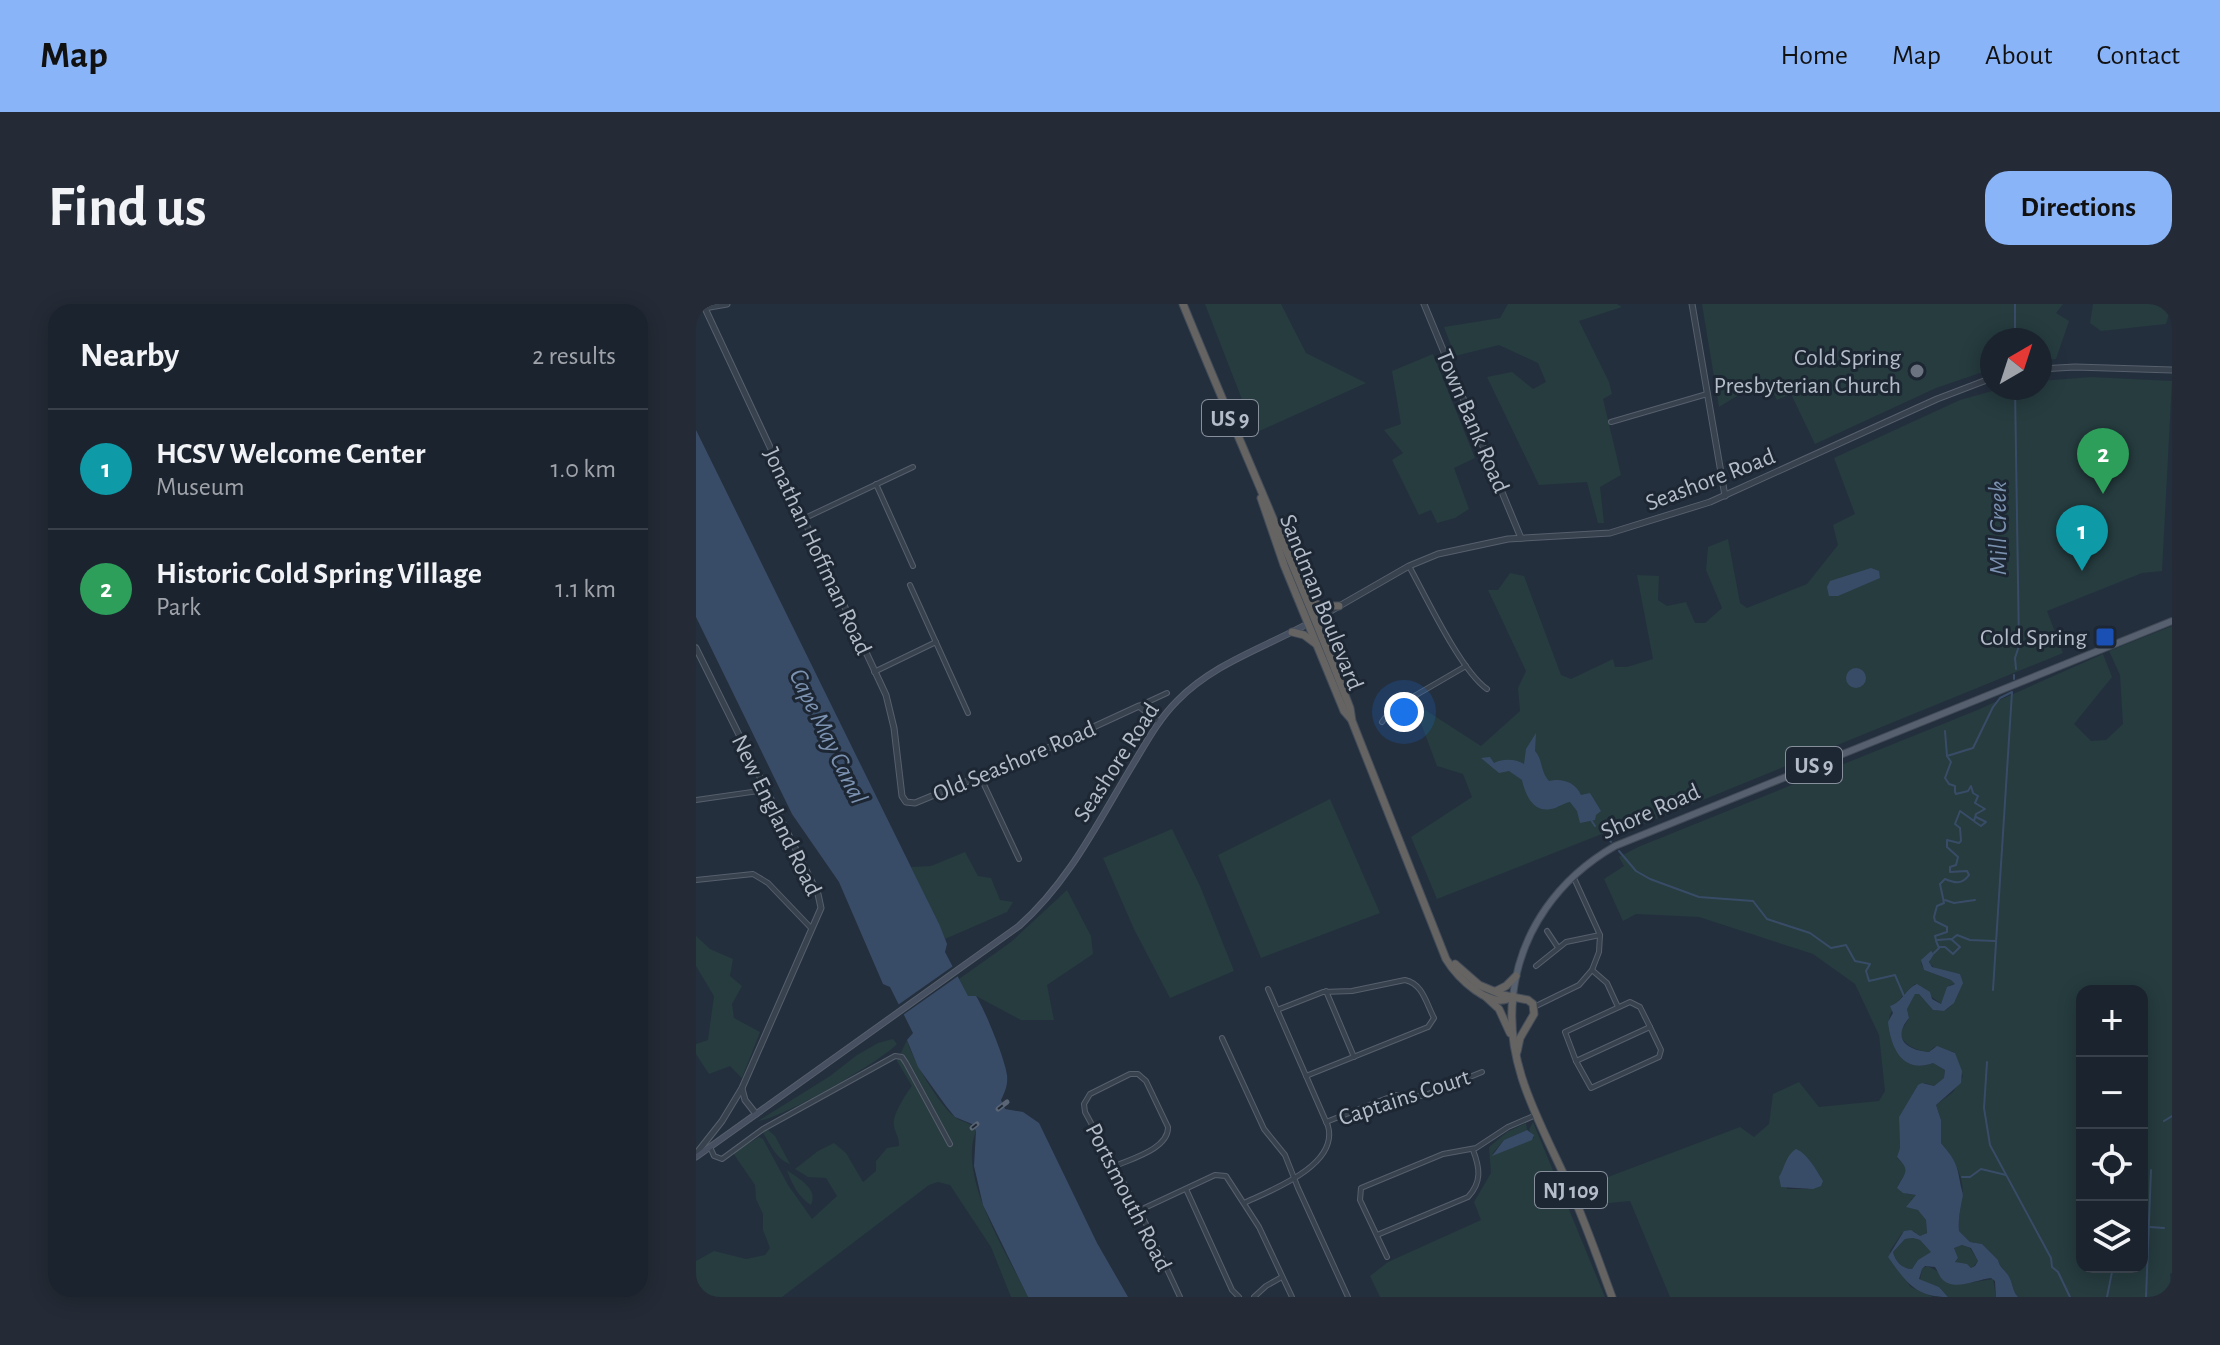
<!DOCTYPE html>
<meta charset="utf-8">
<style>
body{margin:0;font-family:"Alegreya Sans",sans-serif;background:#242b36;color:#f1f3f6}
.controls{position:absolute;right:24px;bottom:24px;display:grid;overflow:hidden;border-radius:16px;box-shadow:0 4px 20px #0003}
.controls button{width:72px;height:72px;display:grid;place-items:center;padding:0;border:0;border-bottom:2px solid #39404a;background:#1b232e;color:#f1f3f6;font:40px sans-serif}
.compass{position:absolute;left:1284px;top:24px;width:72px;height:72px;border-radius:50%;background:#1b232e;box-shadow:0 4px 20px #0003;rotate:39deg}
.you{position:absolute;left:708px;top:408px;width:28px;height:28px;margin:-20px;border:6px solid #fff;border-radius:50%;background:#1a73e8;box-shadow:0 0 0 12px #1a73e833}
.badge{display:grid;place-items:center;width:52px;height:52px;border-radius:50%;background:#8ab4f8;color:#fff;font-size:26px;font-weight:700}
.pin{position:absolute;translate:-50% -66px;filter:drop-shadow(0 2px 4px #0008)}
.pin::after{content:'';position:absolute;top:42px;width:28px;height:24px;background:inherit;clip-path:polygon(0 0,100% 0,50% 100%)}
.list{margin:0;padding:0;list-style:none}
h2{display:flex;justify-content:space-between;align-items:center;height:104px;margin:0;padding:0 32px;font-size:34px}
h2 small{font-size:26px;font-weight:400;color:#a0a4aa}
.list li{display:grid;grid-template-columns:52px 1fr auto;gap:24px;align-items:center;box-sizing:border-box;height:120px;padding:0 32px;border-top:2px solid #39404a}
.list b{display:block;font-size:30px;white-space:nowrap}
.list p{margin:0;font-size:26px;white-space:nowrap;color:#a0a4aa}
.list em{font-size:26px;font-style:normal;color:#a0a4aa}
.icon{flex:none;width:44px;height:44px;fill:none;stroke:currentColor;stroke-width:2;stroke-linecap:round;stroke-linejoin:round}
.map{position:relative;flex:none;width:1476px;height:993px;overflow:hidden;border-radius:24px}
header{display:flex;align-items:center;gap:48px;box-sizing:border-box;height:112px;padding:0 40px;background:#8ab4f8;color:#111}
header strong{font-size:38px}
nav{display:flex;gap:44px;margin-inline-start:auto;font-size:28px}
.intro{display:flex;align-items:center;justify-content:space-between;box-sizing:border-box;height:192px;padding:0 48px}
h1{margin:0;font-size:56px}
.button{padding:20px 36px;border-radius:24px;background:#8ab4f8;color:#111;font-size:28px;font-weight:700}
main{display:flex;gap:48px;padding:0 48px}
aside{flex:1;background:#1b232e;border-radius:24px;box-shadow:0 4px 20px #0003}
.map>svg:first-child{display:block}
</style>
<header>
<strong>Map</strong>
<nav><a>Home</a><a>Map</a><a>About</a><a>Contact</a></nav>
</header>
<div class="intro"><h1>Find us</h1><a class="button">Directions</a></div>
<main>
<aside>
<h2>Nearby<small>2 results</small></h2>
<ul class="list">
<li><span class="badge" style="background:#0f9aa8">1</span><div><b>HCSV Welcome Center</b><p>Museum</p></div><em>1.0 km</em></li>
<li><span class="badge" style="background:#2e9e5b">2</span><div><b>Historic Cold Spring Village</b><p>Park</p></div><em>1.1 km</em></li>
</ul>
</aside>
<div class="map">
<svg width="1476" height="993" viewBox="0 0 1476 993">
<rect width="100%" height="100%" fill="#242f3e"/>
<!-- green -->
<g fill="#263c3f" fill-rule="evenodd">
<path d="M509,0H585L610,49L670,79L559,129Z"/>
<path d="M812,0H921L926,3L883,17L913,78L916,90L907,95L925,171L904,183L908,219H902L891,178L843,181L791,73L816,68L837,85L850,78L842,59L803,41L759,52L748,23L804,14Z"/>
<path d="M1006,0H1367L1360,9L1373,17L1360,55L1344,57V36H1296V65L1240,84L1119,140L1095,90L1081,96L1070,74L1023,103Z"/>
<path d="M1397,0H1476L1470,20L1405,27L1394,19Z"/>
<path d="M737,50L779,154L758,164L773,205L759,214L741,219L735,206L723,211L696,156L707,149L688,126L705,120L696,67Z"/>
<path d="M1395,73L1476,77L1466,267L1446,269L1351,307L1367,349L921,531V524L741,595L715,533L776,493L767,470L741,462L717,398L785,442L824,407L822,384L830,367L792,286H802L814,269L828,272L865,371L875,375L917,355L919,363H931L957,355L941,271L963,272L962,296L971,302L990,298L999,319H1009L1026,304L1010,266L1012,243L1032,235L1044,299L1051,304L1111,280L1142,241L1137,221L1159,210L1138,154L1264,96L1307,84H1344V77Z"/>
<path d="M1476,322V969L1474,970L1476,993H1322C1316,987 1317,978 1312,971C1307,964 1304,963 1302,956L1286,940L1274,938L1263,927C1262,915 1264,907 1266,896C1270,876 1258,854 1245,839V816L1240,801L1257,788L1267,772L1258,748L1238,743L1233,748C1221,747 1207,741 1204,729L1213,714L1211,705L1219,689L1223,690L1237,706L1248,707C1261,700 1266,684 1264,670L1240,665L1234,660V656L1225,659L1228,666L1255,676L1259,680L1254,681L1245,700L1219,680C1210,687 1195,704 1193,715C1193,717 1194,725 1195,727C1200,750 1211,769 1237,759L1249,766L1248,774L1238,782L1229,779L1221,783L1203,813L1204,844L1201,854L1209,861L1210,868L1202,881L1211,890L1220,891L1219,895H1215L1230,916L1231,929L1224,932L1217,927L1206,929L1194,947L1195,957L1215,983L1237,993H974L934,897L892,901L885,891L912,873L1044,823L1058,833L1073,820L1077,790L1103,778L1123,803L1183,797L1189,787L1183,731L1159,680L1117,650L1003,613L940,610L927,617L908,575L928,562L923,553L942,543L1279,407L1407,350L1416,373L1378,420L1395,437L1410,436L1427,420L1424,371L1413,347ZM1386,687H1446V963H1386ZM1112,854L1115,859L1112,885H1091L1090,858Z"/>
<path d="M634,495L684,609L565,654L522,551Z"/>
<path d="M476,525L504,582L538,667L474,694L438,625L407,554Z"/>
<path d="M269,548L282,572L295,574L304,596L317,598L311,608L249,635L215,563L235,562Z"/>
<path d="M371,586L395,632L397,650L351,681L358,716H325L280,692L272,693L263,675L315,638Z"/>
<path d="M0,632L14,645L37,655L34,672L46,682L36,700L38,714L64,728L46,774L34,762L13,770L0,750V740L12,736L18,692L0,662Z"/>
<path d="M197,735L201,740C184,758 85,815 62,817L134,772L161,751L182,739Z"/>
<path d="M211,736C216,755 243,801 259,813C267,819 274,817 280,827C261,874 312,950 332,993H315L295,943L254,881L242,878L233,881L86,993H9L0,981V957L18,947L50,955L69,951L74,944L67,926V910L60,895L59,881L37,849L63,833L67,835L92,881L116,915L141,892L130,874L112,873L99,865L122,847L138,839L150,849L167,878L180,867V857L191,844L203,842C204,833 196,825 198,816C199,808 210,789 216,782L201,757Z"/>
<path d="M837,818L909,993H684L674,972L692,958L785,916L778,898L795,869L793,843L811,828L830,819L831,826L808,836L796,850L838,834L833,826Z"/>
<path d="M71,825L79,832L94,860C81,856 74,840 67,829Z"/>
<path d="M91,866C103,875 123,885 115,901C104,895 95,879 91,866Z"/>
<path d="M1217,934L1224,936L1236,948L1222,956L1216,965C1206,965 1199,957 1197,948L1209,935Z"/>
<path d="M1266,941L1274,944L1282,957L1276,964L1259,958L1262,955L1258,944Z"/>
<path d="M1231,962L1267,980L1297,975L1300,993H1252L1243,983L1224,976L1226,965Z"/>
</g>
<!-- water -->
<g fill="#394c67" fill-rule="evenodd">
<path d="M0,126L244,622L251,640L249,648L272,692H280C289,706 309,755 311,771C312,781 309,788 305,796L309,805L327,808L343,819L401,939L432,993H332L287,901L278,862L280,827L276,820L259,813L250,802L222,763L211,736L217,729L194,683L187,680L143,578L96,510L0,313Z"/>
<path d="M1175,264L1183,267L1184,274L1142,292H1133L1131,283L1134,277Z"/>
<circle cx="1160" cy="374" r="10"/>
<path d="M840,429L839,447C847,456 844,467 853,477C866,474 879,478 885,491L894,489L905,507L900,511L899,516L884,519L881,507L874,498C867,499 862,504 855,505C836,509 829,489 826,476L813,467L803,469L785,454L794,453L798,459C808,454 820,455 828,460L830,445Z"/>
<path d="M1235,647L1238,650L1233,658L1236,663L1264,670L1267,679L1258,699L1248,707L1237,706L1223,690H1219L1211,705L1213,714C1196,734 1210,746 1233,748L1241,742L1259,749L1266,767L1265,779L1240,801L1245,816V839C1261,858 1261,861 1265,883C1266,888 1268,890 1266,896C1264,907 1262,915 1263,927L1274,938L1286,940L1302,956C1304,964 1307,964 1312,971C1317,978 1316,987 1322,993H1300L1299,977L1295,974C1282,975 1258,988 1246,975C1243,972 1242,967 1239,963L1229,962L1226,965L1223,975L1243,983L1252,993C1219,993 1210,978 1192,953L1208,927L1215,926L1224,932L1231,929L1230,916L1222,906L1210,903L1220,891L1207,889L1201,884C1209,868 1215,867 1201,853L1204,844L1203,813L1222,781L1226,779L1238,782L1248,774L1249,766L1237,759C1207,770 1195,745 1192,718L1197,709L1194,702C1207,698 1209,685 1221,680L1234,688L1236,695L1245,700L1251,683L1259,680L1255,676L1228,666L1225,656ZM1217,934L1224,936L1235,948L1222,956L1216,965C1206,965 1199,957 1197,948L1209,935ZM1266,941L1275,944L1282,957L1279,962L1275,964L1271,960L1259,958L1262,954L1258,944Z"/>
<path d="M831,826L838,831L836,836L796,852L808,836Z"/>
<path d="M1100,845C1112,850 1120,866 1127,877L1125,882L1117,885L1085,883L1083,873C1089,863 1090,851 1100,845Z"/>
</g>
<!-- pier -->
<path fill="#242f3e" d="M260,660L265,670L204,713L199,703Z"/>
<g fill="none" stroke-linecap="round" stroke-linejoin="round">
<!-- stream -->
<g stroke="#394c67" stroke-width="2">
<path d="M1319,0V36"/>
<path d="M1319,84L1323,342L1319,354L1320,365"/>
<path d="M1318,375V371"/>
<path d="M1249,427L1251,452"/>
<path d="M895,516L899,522"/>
<path d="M1279,518L1285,522L1290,518L1280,513"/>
<path d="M904,526L908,530"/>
<path d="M913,535L915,538"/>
<path d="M923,547L940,567L954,575L1003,593L1057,597L1071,615L1114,629L1135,644L1150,641L1159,657L1174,660L1170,667L1173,677L1199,671L1208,692"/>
<path d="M1249,596L1258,599L1279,596"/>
<path d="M1256,635L1261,631L1274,636L1299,637"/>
<path d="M1240,636L1239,632L1251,628V623L1239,617L1238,613L1241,602L1248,599L1244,580L1249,575C1259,579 1266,581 1273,571L1271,567L1254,568V563L1260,561L1262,553L1251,543V536L1263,539L1265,537L1264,524L1259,520L1264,507L1278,517L1280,510L1289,505L1279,499L1282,492L1277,489L1275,482L1272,487L1260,490L1259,488V482L1253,480L1249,474L1255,458L1251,452L1277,444L1297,403L1304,394L1316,388L1297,686"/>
<path d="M1241,636L1255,635L1264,643L1257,650L1249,643H1243"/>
<path d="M1238,649L1243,644L1240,637"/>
<path d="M1291,758L1288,804L1294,841L1355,954L1356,963L1362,968L1374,993"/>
<path d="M1468,817L1476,812"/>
<path d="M1266,873H1274L1285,865L1310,871"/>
<path d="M1454,923L1468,924"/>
<path d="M1411,993L1417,963"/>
<path d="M1450,993L1455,866"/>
</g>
<!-- minor casing -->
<g stroke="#565f6c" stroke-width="6">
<g id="minor">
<path d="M915,118L1011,90"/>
<path d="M180,180L217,262"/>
<path d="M107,215L217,163"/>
<path d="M713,262C730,293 765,367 791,385"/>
<path d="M214,281L272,409"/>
<path d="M178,368L240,338"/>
<path d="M443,402L471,389"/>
<path d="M686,418L696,405L770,362"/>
<path d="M284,472L323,555"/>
<path d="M0,496L70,486"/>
<path d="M0,576L57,570L72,579L115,624"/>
<path d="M851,627L861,642"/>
<path d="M840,662L870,638L904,631"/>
<path d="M896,666L911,679L922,703"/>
<path d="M630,687L658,753"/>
<path d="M934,698L944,703L954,723L880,757L869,728Z"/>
<path d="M838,703L883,681L896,666L903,648L904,631L877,572"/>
<path d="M581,706L627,688L656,687L709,676C727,680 730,699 738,714L732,723L610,772"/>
<path d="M526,734L568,825L589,851L602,884L652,993"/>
<path d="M880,757L895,784L963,753L965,746L954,723"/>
<path d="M630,818L699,791L727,792L786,768"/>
<path d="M14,843L18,852L26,855L67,825L199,752L206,753L210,759L254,840"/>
<path d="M417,863C434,855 473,845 472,823L450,777L442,770H434L394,790L388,800L389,808L450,920L484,993"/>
<path d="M490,885L536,986L543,993"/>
<path d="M548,899C576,886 643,861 632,822L572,685"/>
<path d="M442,907L519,871L530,872L563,923L596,993"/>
<path d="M681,931L772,893C786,878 784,864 777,846"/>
<path d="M691,953L664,896L665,884L747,850L780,844L812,823L840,811"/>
<path d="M558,993L570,982L586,973"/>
</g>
</g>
<!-- tertiary casing -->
<g stroke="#565f6c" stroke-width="7">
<g id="tertiary">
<path d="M7,0L190,391L198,424L206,492L210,498L219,499L352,444L443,402L463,418"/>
<path d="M728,0L825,234"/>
<path d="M996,0L1029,192"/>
<path d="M8,4L31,0"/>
<path d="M1344,65L1379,63L1476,66"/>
<path d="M619,316L713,262L742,250L812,235L914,229L1014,198L1241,95L1296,74"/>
<path d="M0,344L122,590L125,604L46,784L26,817L0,850"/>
<path d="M46,785L49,796L60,810"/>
</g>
</g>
<!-- secondary casing -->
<g stroke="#565f6c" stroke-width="7">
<path id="secondary" d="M0,853L323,622C373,578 402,518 436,462C450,439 462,416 481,397C518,359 568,344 613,319"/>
</g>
<!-- primary casing -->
<g stroke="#414a57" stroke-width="8">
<path id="primary" d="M817,692C824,627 863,574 919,542L1476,317"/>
</g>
<!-- trunk casing -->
<g stroke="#434c59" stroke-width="9">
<g id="trunk">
<path d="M487,0C542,135 602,268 654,404L656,417L750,655C761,673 795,708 817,692"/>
<path d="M565,194L588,261L648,407L655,415"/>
<path d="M612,294L624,302H643"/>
<path d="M596,328L608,331L620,340"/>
<path d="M759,660L783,681L807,691L832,696L837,700L838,710L824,734L821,748"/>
<path d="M800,687L810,682L820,672"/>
<path d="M817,692C808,764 849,826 876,889C891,923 903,958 916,993"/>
<path d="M790,693L803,705L814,729"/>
</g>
</g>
<!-- minor -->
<use href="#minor" stroke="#38414e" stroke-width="4"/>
<!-- tertiary -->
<use href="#tertiary" stroke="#38414e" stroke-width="5"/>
<!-- secondary -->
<use href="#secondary" stroke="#465061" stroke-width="5"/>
<!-- primary -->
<use href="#primary" stroke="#56606e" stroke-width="6"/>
<!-- trunk -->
<use href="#trunk" stroke="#656462" stroke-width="7"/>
<!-- rail casing -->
<g stroke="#5a6575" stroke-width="5">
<g id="rail">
<path d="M302,805L311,798"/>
<path d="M276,824L281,820"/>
</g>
</g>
<!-- rail -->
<use href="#rail" stroke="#1d2633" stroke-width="2" stroke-dasharray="6" stroke-linecap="butt"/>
</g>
<!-- markers -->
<circle fill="#6b7280" stroke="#1d2633" stroke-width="3" cx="1221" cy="67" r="8"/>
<rect fill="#1a4fb4" stroke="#1d2633" stroke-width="3" x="1399" y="323" width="20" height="20" rx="4"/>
<g text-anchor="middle" stroke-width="6" stroke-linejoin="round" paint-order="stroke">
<!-- shield labels -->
<g fill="#1d2633" stroke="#878f9c" stroke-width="2">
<rect x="506" y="96" width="56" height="36" rx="6"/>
<rect x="1090" y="443" width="56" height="36" rx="6"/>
<rect x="839" y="868" width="72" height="36" rx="6"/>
</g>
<g font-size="22" font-weight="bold" fill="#b4bcc9">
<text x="534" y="122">US 9</text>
<text x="1118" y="469">US 9</text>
<text x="875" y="894">NJ 109</text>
</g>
<!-- poi labels -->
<g font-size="24" fill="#b4bcc9" stroke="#1d2633" text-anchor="end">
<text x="1205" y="61">Cold Spring<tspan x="1205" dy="28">Presbyterian Church</tspan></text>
<text x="1391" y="341">Cold Spring</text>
</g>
<!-- street labels -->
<g font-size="24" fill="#b4bcc9" stroke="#1d2633">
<text transform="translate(777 117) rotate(67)" y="8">Town Bank Road</text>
<text transform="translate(1014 175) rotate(-21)" y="8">Seashore Road</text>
<text transform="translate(122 247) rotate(65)" y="8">Jonathan Hoffman Road</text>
<text transform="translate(626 298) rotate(68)" y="8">Sandman Boulevard</text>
<text transform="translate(318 457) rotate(-23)" y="8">Old Seashore Road</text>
<text transform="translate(420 458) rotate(-57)" y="8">Seashore Road</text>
<text transform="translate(954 507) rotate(-24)" y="8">Shore Road</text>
<text transform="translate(81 511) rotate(64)" y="8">New England Road</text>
<text transform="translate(708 793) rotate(-18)" y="8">Captains Court</text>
<text transform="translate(433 893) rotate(63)" y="8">Portsmouth Road</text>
</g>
<!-- water labels -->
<g font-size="26" font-style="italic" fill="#7c92b1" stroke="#1d2633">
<text transform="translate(1301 224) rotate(-90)" y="9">Mill Creek</text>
<text transform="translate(133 432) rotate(64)" y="9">Cape May Canal</text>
</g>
</g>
</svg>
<div class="controls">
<button>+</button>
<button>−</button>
<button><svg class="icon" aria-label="locate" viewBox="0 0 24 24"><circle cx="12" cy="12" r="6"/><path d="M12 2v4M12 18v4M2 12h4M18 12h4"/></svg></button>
<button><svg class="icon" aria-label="layers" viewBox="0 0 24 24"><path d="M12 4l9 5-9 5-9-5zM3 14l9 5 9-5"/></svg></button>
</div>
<svg class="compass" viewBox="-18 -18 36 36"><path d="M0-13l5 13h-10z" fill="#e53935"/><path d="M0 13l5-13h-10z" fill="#a0a4aa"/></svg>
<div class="you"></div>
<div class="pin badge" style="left:1386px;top:267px;background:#0f9aa8">1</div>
<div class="pin badge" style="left:1407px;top:190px;background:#2e9e5b">2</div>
</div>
</main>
